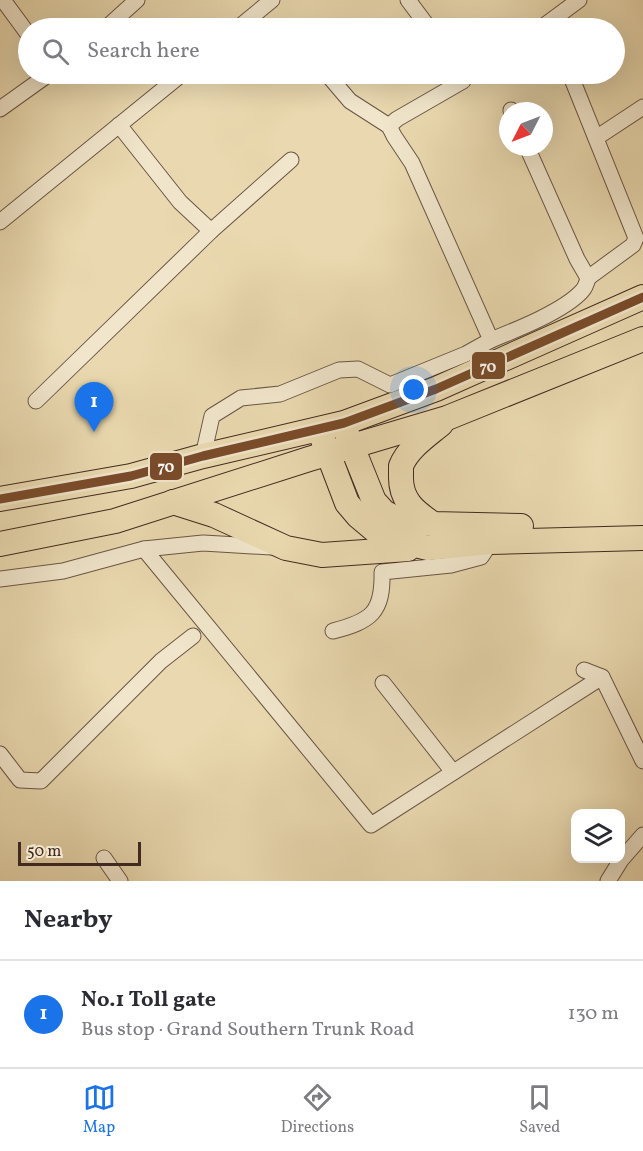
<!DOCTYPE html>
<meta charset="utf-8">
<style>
body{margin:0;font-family:Vollkorn,serif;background:#f7f7f7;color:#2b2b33}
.controls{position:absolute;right:18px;bottom:18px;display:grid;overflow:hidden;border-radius:12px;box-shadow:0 6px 24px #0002}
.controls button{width:54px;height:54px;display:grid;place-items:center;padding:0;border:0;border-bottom:2px solid #e1e1e2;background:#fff;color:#2b2b33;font:30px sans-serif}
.compass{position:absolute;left:499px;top:102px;width:54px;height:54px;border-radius:50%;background:#fff;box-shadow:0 6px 24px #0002;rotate:228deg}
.scale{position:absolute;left:18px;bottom:15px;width:123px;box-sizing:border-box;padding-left:6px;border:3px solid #412a20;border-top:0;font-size:16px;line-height:21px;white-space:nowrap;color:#412a20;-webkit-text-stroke:4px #f1e6cc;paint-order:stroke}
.you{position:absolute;left:414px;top:390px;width:21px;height:21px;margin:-15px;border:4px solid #fff;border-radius:50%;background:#1a73e8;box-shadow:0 0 0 9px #1a73e833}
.badge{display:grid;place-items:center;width:39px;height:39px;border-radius:50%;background:#1a73e8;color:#fff;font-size:20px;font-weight:700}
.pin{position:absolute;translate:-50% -50px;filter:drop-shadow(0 2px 3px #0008)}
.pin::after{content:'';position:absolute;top:32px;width:21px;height:18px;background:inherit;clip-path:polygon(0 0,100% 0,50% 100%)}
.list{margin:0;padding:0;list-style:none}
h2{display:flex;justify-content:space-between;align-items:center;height:78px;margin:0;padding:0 24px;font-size:26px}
h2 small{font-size:20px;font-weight:400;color:#7c7c81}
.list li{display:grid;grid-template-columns:39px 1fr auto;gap:18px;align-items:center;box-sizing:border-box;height:108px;padding:0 24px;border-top:2px solid #e1e1e2}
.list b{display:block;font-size:22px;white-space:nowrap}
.list p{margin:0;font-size:20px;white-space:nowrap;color:#7c7c81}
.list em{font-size:20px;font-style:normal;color:#7c7c81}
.icon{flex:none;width:33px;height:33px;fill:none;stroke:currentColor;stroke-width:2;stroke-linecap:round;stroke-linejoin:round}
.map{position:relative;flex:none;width:643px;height:881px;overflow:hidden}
.search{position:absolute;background:#fff;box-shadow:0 6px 24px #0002;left:18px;right:18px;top:18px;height:66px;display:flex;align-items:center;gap:15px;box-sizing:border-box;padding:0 21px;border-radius:33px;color:#7c7c81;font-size:22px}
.sheet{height:186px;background:#fff}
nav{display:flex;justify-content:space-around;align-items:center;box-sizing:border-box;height:84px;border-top:2px solid #e1e1e2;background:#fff;font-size:16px;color:#7c7c81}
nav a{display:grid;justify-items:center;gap:3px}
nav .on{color:#1a73e8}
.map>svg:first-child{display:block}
</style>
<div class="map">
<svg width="643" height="881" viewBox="0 0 643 881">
<rect width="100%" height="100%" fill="#ead9b0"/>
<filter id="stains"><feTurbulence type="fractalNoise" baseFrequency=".00333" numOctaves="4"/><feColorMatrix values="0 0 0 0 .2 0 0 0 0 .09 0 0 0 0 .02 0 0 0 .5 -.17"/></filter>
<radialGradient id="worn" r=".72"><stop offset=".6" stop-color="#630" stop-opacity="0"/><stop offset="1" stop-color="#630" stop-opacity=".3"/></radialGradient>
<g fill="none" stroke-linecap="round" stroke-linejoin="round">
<!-- minor casing -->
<g stroke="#6b5644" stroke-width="17">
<g id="minor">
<path d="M3,0L28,34"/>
<path d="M408,0L429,28"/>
<path d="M106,28L137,0"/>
<path d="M238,28L272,0"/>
<path d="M541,28L579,0"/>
<path d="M327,74L350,101L389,126"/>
<path d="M570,74L636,238L633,245L588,278"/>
<path d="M0,109L49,74"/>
<path d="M511,110V111"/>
<path d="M119,125L180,202L211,231"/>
<path d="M596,138L643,107"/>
<path d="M0,222L182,74"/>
<path d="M491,340C516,330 564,311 582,291C585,288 587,282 588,278L577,259L527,147"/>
<path d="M36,401L211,231L291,160"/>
<path d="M203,456L212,416L241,398L280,394L339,370L358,369L390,385L466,354L491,340L412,163L394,136L389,126L397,119L463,81"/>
<path d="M144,549L371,825L602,677L643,761"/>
<path d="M0,579L63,571L144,549L203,543L271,547"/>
<path d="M333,631C371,621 383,613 382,572L451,565L481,557L491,542"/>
<path d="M584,670L602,677"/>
<path d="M383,683L453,772"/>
<path d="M0,754L20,780L41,781L161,661L193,636"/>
<path d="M104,858L120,881"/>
<path d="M608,881L621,860L643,835"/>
</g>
</g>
<!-- trunk casing -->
<g stroke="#412a20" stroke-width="26">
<g id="trunk">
<path d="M347,434L374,501L384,512L401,521L433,524L521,526"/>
<path d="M323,440L347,503L358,516L383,537L428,548L491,542L643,538"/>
<path d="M0,499L131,476L203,456L344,423L436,389L643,297"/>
<path d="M173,502L214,515L286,548L322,555L408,549"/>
<path d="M433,524C414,511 400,500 401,475C401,474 401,467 401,466C408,448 428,435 441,424"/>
<path d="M0,544L115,521L309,459L447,418L643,339"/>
</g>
</g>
<!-- minor -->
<use href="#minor" stroke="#f1e6cc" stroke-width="15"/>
<!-- trunk -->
<use href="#trunk" stroke="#ead9b0" stroke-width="24"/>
<!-- bus-1 casing -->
<g stroke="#f1e6cc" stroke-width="14">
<path id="bus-1" d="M0,499L131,476L203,456L344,423L436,389L643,297"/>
</g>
<!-- bus-1 -->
<use href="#bus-1" stroke="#7a4b2a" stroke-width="9"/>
</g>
<g stroke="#f1e6cc" stroke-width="2">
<rect x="471" y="351" width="35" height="29" rx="6" fill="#7a4b2a"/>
<rect x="149" y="452" width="34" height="29" rx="6" fill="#7a4b2a"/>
</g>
<g font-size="16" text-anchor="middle" font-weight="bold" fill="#fff">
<text x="488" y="372">70</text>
<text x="166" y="472">70</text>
</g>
<rect width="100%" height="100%" filter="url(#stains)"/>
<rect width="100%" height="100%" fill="url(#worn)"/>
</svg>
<div class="controls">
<button><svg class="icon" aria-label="layers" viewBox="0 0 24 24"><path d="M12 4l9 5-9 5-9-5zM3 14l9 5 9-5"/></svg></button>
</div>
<svg class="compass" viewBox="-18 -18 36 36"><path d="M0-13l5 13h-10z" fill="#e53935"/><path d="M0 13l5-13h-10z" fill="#7c7c81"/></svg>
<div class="scale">50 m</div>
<div class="you"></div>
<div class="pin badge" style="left:94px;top:432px">1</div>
<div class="search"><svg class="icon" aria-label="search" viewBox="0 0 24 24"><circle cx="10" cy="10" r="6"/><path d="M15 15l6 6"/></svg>Search here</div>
</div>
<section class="sheet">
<h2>Nearby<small></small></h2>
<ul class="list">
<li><span class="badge">1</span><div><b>No.1 Toll gate</b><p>Bus stop · Grand Southern Trunk Road</p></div><em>130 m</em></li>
</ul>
</section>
<nav>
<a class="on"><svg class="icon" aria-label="map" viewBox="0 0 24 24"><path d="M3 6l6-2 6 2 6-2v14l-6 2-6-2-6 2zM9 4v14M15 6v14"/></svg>Map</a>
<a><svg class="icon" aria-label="directions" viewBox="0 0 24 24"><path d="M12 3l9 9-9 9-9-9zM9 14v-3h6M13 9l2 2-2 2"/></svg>Directions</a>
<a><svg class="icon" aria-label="saved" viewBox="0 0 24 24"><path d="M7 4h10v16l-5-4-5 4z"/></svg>Saved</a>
</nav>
